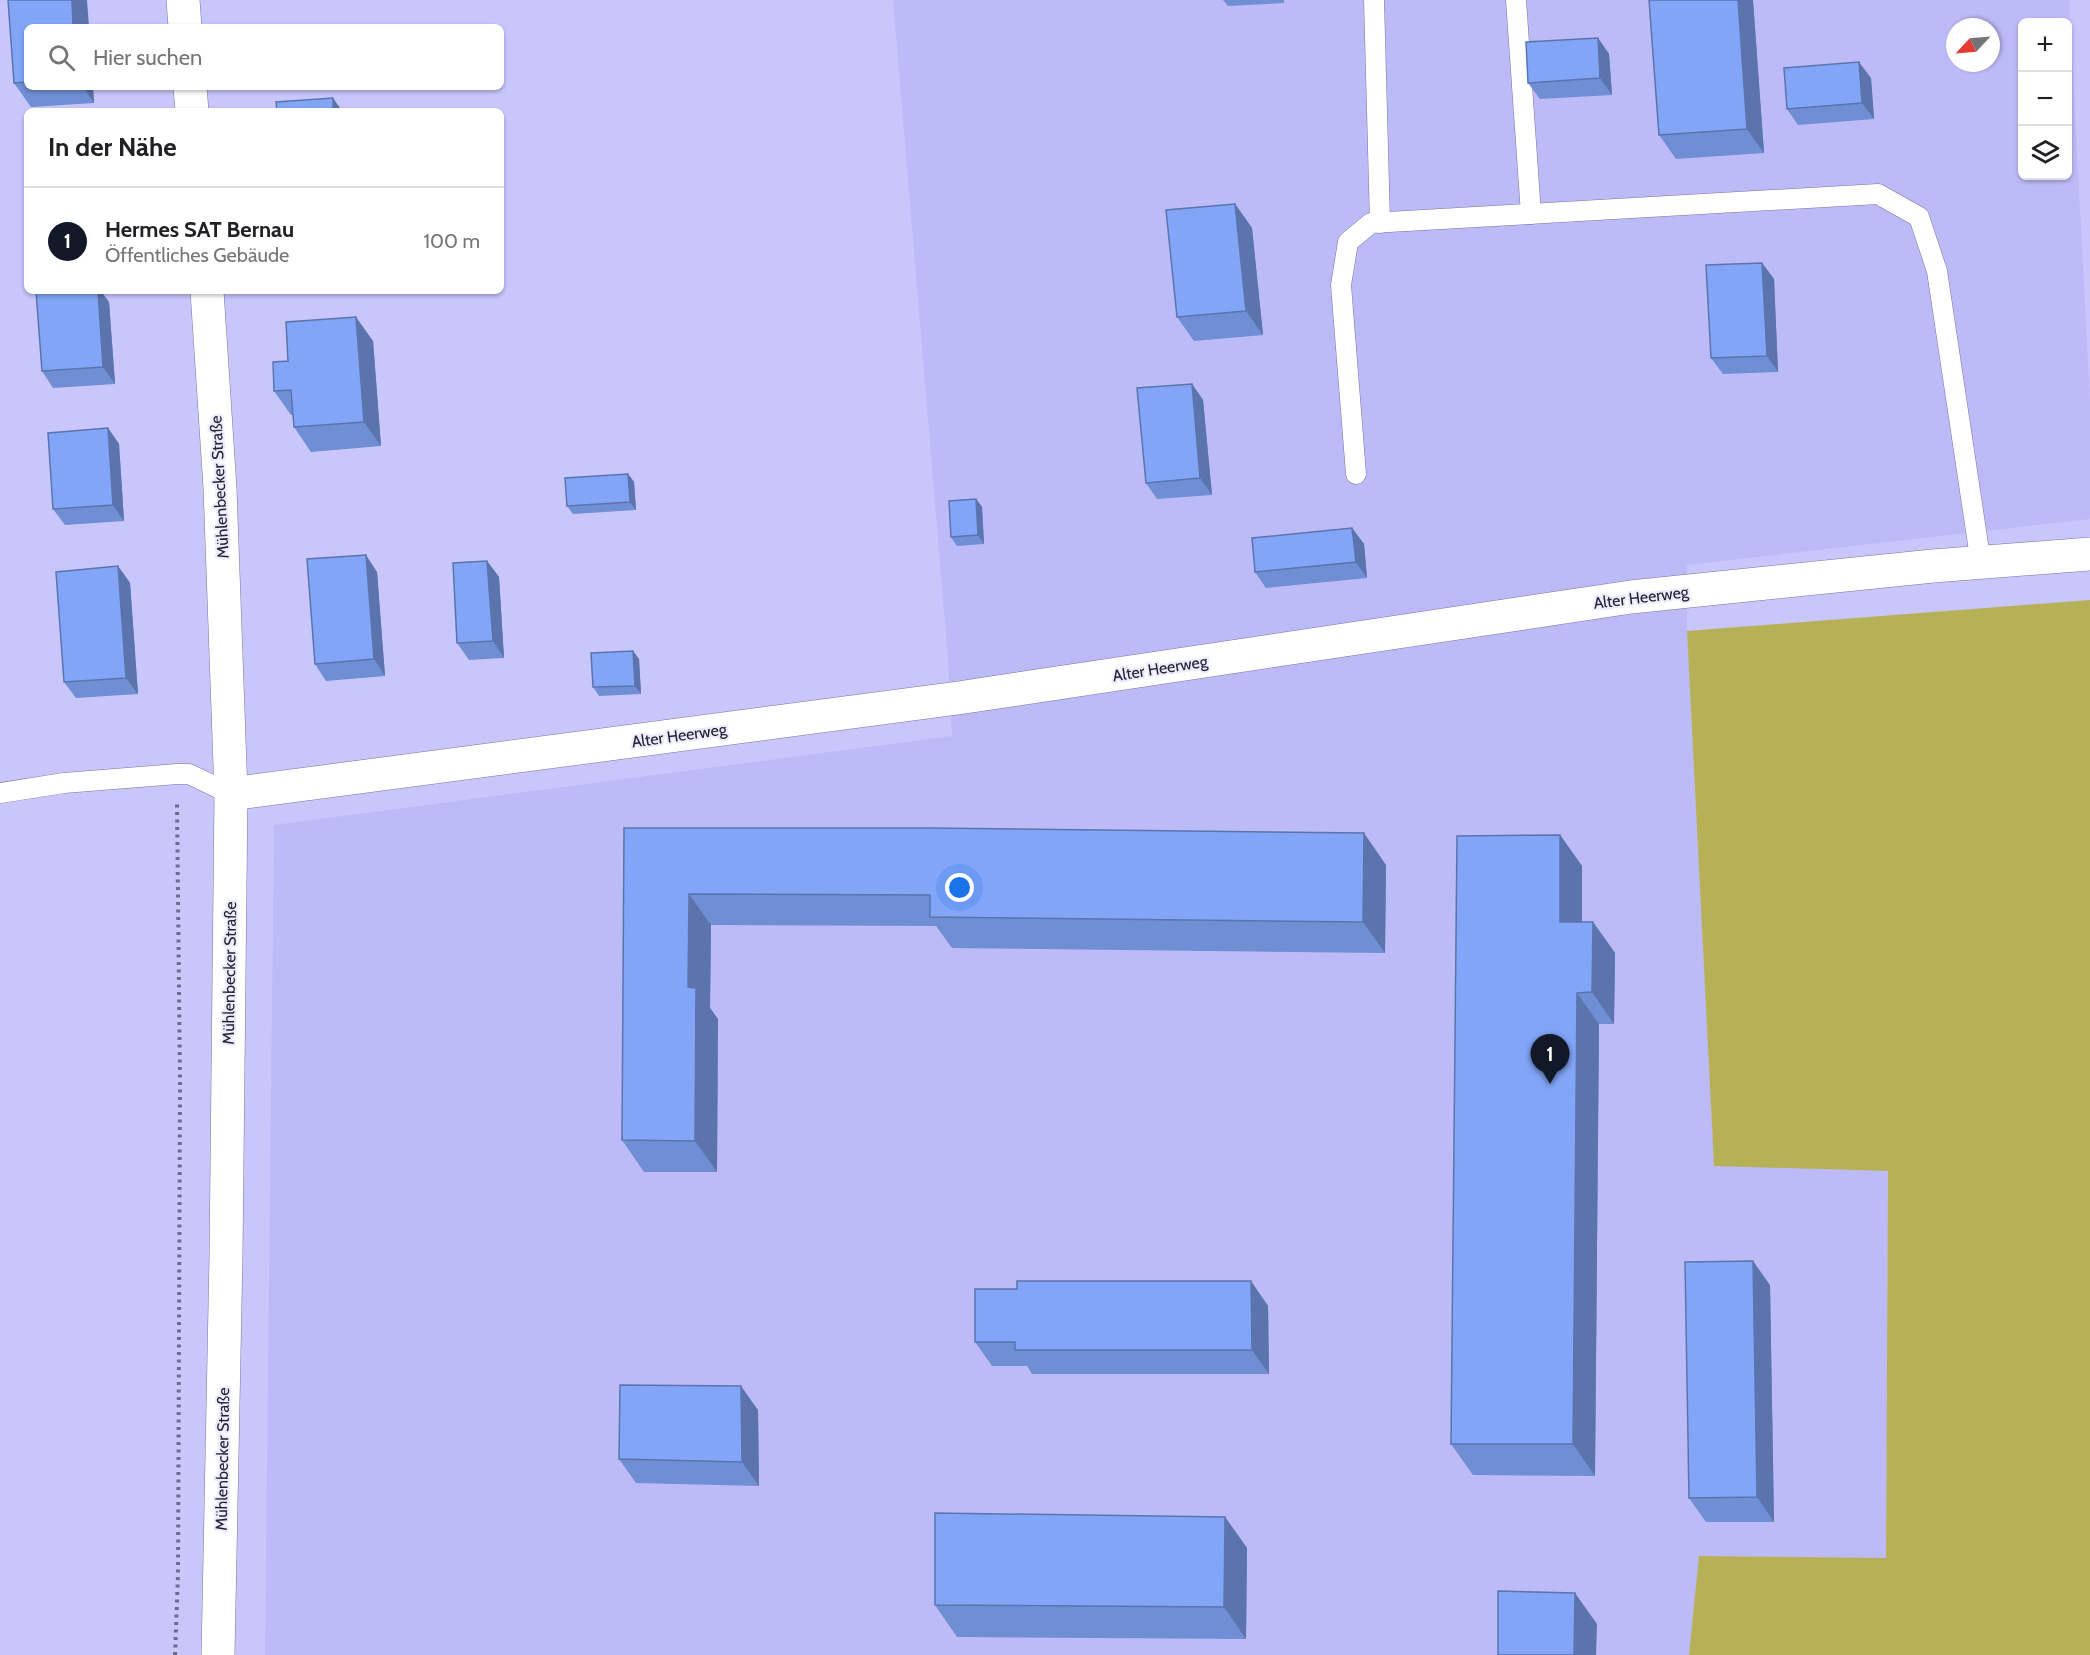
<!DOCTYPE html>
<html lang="de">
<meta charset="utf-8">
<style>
body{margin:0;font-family:Cabin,sans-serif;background:#f2f2f2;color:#202124}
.controls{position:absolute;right:18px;top:18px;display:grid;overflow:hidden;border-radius:9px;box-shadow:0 2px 4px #0004}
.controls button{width:54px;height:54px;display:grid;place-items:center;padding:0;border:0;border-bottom:2px solid #e0e0e0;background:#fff;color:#202124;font:30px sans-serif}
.compass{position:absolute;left:1946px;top:18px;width:54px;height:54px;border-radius:50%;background:#fff;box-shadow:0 2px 4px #0004;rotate:244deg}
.you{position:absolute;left:960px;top:888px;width:21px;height:21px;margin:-15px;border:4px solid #fff;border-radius:50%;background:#1a73e8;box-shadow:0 0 0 9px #1a73e833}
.badge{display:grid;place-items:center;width:39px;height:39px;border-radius:50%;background:#111827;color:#fff;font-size:20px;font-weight:700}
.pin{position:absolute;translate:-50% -50px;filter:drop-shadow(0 2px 3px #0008)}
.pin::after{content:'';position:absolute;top:32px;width:21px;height:18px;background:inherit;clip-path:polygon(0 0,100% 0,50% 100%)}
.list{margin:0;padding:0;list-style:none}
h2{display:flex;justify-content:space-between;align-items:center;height:78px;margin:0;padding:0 24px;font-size:26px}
h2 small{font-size:20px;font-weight:400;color:#757577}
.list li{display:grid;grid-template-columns:39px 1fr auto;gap:18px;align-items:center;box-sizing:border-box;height:108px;padding:0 24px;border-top:2px solid #e0e0e0}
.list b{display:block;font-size:22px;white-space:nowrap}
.list p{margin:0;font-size:20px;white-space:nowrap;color:#757577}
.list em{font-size:20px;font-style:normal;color:#757577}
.icon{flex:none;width:33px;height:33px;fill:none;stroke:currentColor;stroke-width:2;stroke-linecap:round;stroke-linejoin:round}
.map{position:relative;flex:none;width:2090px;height:1655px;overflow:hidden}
.search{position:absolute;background:#fff;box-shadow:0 2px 4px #0004;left:24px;top:24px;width:480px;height:66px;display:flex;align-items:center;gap:15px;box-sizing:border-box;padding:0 21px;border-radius:9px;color:#757577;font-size:22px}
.panel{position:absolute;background:#fff;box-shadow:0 2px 4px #0004;left:24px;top:108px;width:480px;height:186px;border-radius:9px}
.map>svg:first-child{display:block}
</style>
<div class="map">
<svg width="2090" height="1655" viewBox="0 0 2090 1655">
<rect width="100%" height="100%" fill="#c8c6fb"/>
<!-- built -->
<path fill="#bdbbf7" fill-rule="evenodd" d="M893,0H2069L2090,399V519L1687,565V631L1714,1165L1888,1171L1886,1558L1700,1556L1689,1655H265L274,825L952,736L948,659ZM2022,22H2068V176H2022ZM1955,27H1991V63H1955Z"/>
<!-- green -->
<path fill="#b6b157" d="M2090,600V1655H1689L1699,1556L1886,1558L1888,1171L1714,1166L1687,631Z"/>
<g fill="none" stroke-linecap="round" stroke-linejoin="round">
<!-- lane casing -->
<g stroke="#7674a4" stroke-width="21">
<g id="lane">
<path d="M1374,0L1380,223"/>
<path d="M1516,0L1531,214"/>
<path d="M1356,474L1341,285L1348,242L1371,223L1878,194L1919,217L1937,271L1981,564"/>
<path d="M0,793L64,783L177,774H189L231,794"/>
</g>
</g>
<!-- street casing -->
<g stroke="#7674a4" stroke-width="34">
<path id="street" d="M231,794L958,698L1631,597L1933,566L2090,554"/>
</g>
<!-- secondary casing -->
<g stroke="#7674a4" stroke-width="34">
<g id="secondary">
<path d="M183,0L185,27"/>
<path d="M190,87L192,111"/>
<path d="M207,291L220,488L231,794L226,1255L218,1655"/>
</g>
</g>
<!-- path -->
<path stroke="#6d6c8f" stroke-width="4" stroke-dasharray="3 4.5" stroke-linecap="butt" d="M175,1655L178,1575L180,1083L177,804"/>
<!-- lane -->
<use href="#lane" stroke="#fff" stroke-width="20"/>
<!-- street -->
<use href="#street" stroke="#fff" stroke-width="33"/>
<!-- secondary -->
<use href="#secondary" stroke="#fff" stroke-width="33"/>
</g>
<!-- wall -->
<g fill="#708ed4">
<path d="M1223,0H1284V3L1228,6Z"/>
<path d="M1649,0H1753L1764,153L1676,159L1659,135Z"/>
<path d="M27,27V87H93L94,103L31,107L14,83Z"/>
<path d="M1598,38L1609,54L1612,95L1540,99L1528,83Z"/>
<path d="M1871,78L1874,119L1798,125L1787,109Z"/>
<path d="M1235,204L1252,228L1263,335L1194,341L1177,317Z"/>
<path d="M1762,263L1774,279L1778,372L1723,374L1711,358Z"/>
<path d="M109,302L115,384L53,388L42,371Z"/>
<path d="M373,341L381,446L311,452L294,427L293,415H291L274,391L288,361Z"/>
<path d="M1192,384L1203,400L1212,495L1157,499L1146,483Z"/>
<path d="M108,428L119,444L124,521L65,525L53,509Z"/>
<path d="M628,474L634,482L636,510L573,514L567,506Z"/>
<path d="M976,499L982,507L984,544L957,546L951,537Z"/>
<path d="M1352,528L1364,544L1367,578L1266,588L1255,572Z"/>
<path d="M487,561L499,577L504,658L469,660L457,643Z"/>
<path d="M118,566L130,583L138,694L76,698L64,682Z"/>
<path d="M377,572L385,676L326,681L315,664Z"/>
<path d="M633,651L639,659L641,694L599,696L593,687Z"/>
<path d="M624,828L1386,865L1385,953L952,948L936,926L711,925L710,1008L718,1019L717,1172H644L622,1140Z"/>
<path d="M1560,835L1582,866V922H1593L1615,953L1614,1024H1599L1595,1476L1473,1475L1451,1444Z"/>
<path d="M1251,1281L1268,1306L1269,1374H1032L1027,1366H992L975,1342L1017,1289Z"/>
<path d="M1770,1285L1774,1522H1706L1689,1498Z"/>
<path d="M758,1410L759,1486L636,1483L619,1459Z"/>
<path d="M1225,1517L1247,1548L1246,1639L957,1637L935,1605Z"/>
</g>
<!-- shaded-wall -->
<g fill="#5b74ad">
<path d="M72,0H87L89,27H73Z"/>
<path d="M1738,0H1753L1764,153L1747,129Z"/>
<path d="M1598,38L1609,54L1612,95L1600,78Z"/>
<path d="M1859,62L1871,78L1874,119L1862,103Z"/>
<path d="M83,87H93L94,103Z"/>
<path d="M333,98L342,111H333Z"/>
<path d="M1235,204L1252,228L1263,335L1246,311Z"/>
<path d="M1762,263L1774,279L1778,372L1767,356Z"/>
<path d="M98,291H101L109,302L115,384L103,367Z"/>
<path d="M356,317L373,341L381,446L364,422Z"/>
<path d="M1192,384L1203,400L1212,495L1200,478Z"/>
<path d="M108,428L119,444L124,521L113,505Z"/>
<path d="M628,474L634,482L636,510L630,502Z"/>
<path d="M976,499L982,507L984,544L978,535Z"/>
<path d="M1352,528L1364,544L1367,578L1356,562Z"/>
<path d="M366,555L377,572L385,676L374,659Z"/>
<path d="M487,561L499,577L504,658L493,641Z"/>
<path d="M118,566L130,583L138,694L126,678Z"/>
<path d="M633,651L639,659L641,694L635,686Z"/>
<path d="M1364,833L1386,865L1385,953L1363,922Z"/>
<path d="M1560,835L1582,866V953L1560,922Z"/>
<path d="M689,894L711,925L710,1008L718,1019L717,1172L695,1141L688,987Z"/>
<path d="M1593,922L1615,953L1614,1024L1592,992Z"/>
<path d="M1577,993L1599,1024L1595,1476L1573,1444Z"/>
<path d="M1753,1261L1770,1285L1774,1522L1757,1497Z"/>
<path d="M1251,1281L1268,1306L1269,1374L1252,1350Z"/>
<path d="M741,1386L758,1410L759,1486L742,1462Z"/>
<path d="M1225,1517L1247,1548L1246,1639L1224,1607Z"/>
<path d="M1575,1593L1597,1624L1596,1655H1574Z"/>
</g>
<!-- building -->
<g fill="#82a5f7" stroke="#5b74ad" stroke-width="1.5">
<path d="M8,0H72L73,27H27V82L14,83Z"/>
<path d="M1649,0H1738L1747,129L1659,135Z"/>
<path d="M1598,38L1600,78L1528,83L1526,42Z"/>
<path d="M1859,62L1862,103L1787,109L1784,68Z"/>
<path d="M333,98V111H277L276,102Z"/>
<path d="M25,150H27V170Z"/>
<path d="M1235,204L1246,311L1177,317L1166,210Z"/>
<path d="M1762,263L1767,356L1711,358L1706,265Z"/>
<path d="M36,291H98L103,367L42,371Z"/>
<path d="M356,317L364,422L294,427L291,390L274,391L273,362L288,361L286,322Z"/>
<path d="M1192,384L1200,478L1146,483L1137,388Z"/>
<path d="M108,428L113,505L53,509L48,433Z"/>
<path d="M628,474L630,502L567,506L565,478Z"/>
<path d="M976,499L978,535L951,537L949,501Z"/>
<path d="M1352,528L1356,562L1255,572L1252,538Z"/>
<path d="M366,555L374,659L315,664L307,559Z"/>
<path d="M487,561L493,641L457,643L453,563Z"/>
<path d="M118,566L126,678L64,682L56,572Z"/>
<path d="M633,651L635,686L593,687L591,653Z"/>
<path d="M624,828H931L1364,833L1363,922L930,917V895L689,894L688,987L696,988L695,1141L622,1140Z"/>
<path d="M1560,835V922H1593L1592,992L1577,993L1573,1444H1451L1457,836Z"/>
<path d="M1753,1261L1757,1497L1689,1498L1685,1262Z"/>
<path d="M1017,1281H1251L1252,1350H1015V1342H975V1289H1017Z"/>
<path d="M620,1385L741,1386L742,1462L619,1459Z"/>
<path d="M935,1513L1225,1517L1224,1607L935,1605Z"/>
<path d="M1498,1591L1575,1593L1574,1655H1498Z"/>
</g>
<g text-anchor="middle" stroke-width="4.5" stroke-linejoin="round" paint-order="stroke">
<!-- street labels -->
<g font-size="16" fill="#222135" stroke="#ececfc">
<text transform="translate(219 487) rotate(-93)" y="6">Mühlenbecker Straße</text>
<text transform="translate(1641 597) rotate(-7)" y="6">Alter Heerweg</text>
<text transform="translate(1160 668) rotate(-9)" y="6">Alter Heerweg</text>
<text transform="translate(679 735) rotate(-8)" y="6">Alter Heerweg</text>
<text transform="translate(229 973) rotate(-89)" y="6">Mühlenbecker Straße</text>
<text transform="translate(222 1459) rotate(-89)" y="6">Mühlenbecker Straße</text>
</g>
</g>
</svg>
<div class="controls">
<button>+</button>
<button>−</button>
<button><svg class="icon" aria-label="layers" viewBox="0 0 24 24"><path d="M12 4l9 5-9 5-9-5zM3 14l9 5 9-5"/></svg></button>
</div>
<svg class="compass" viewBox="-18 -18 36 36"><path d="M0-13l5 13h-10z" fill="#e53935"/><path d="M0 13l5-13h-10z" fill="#757577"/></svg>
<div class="you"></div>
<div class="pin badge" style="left:1550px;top:1084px">1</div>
<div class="search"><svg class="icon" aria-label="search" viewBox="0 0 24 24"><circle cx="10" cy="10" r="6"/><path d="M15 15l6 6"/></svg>Hier suchen</div>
<section class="panel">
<h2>In der Nähe<small></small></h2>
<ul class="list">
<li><span class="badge">1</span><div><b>Hermes SAT Bernau</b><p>Öffentliches Gebäude</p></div><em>100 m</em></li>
</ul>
</section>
</div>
